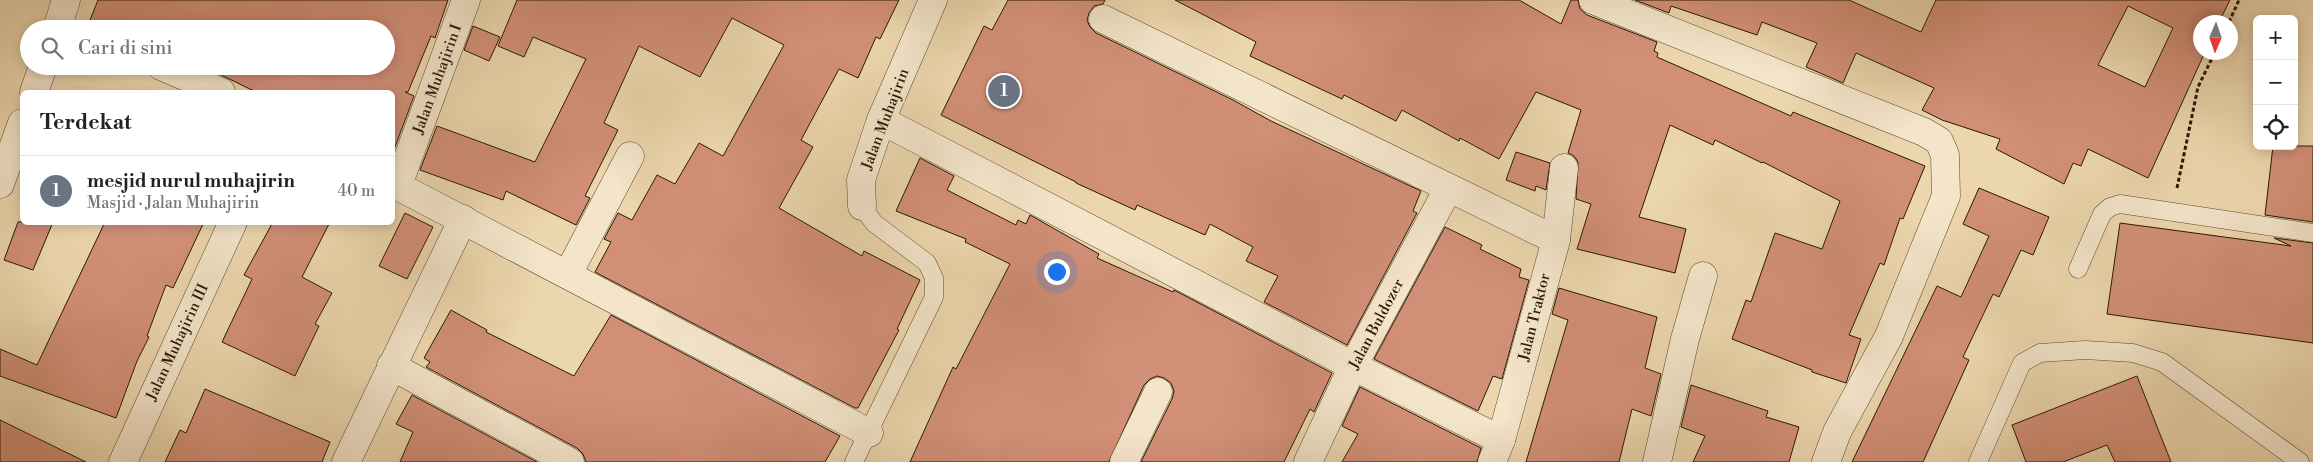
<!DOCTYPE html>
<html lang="id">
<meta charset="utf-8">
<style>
body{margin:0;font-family:"Libre Bodoni",serif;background:#f6f6f6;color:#222}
.controls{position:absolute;right:15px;top:15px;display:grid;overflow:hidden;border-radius:8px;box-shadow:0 2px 12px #0003}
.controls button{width:45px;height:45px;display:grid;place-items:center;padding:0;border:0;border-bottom:1px solid #e0e0e0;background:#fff;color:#222;font:25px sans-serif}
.compass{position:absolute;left:2193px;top:15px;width:45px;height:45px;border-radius:50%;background:#fff;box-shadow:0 2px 12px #0003;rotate:182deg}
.you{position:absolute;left:1056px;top:271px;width:18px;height:18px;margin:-12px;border:4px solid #fff;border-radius:50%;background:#1a73e8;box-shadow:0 0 0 8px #1a73e833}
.badge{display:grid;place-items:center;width:32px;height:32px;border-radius:50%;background:#8f2418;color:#fff;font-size:16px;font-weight:700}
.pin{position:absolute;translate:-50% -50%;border:2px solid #fff;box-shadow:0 1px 5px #0006}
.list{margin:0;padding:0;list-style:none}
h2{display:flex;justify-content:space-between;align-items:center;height:65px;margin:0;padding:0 20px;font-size:21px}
h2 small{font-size:16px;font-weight:400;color:#767676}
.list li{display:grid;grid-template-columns:32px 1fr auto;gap:15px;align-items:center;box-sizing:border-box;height:70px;padding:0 20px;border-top:1px solid #e0e0e0}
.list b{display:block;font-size:19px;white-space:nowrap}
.list p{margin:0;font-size:16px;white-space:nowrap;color:#767676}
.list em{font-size:16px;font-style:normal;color:#767676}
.icon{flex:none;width:28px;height:28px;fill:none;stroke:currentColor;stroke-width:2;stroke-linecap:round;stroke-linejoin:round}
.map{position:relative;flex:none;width:2313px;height:462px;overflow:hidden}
.search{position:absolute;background:#fff;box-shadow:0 2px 12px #0003;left:20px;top:20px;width:375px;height:55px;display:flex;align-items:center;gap:12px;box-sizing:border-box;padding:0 18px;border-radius:28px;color:#767676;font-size:19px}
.panel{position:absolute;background:#fff;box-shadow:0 2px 12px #0003;left:20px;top:90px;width:375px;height:135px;border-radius:8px}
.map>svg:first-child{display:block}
</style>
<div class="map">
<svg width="2313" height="462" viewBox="0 0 2313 462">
<rect width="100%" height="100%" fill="#ecd6ad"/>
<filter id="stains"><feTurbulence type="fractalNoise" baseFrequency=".004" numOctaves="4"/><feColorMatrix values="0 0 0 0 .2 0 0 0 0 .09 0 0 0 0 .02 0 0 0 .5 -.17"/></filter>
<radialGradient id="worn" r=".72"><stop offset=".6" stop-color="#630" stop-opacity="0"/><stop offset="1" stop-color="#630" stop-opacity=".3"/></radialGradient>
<!-- building -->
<g fill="#d18f77" stroke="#2a1803" fill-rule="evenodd">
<path d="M98,0H448L435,38L431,36L408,92H405L414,96L392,155V92H256L215,72L218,66H386V29H113L90,20Z"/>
<path d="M517,0H899L880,39L876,37L858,78L839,69L801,140L813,147L779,208L862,256L864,251L920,280L897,329L899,330L858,408H855L595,272L611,242L604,239L618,213L632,220L657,175L675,184L699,143L723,156L784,45L732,18L700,77L639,46L604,123L618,130L585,196L590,198L576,225L506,191L503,200L420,170L437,126L535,162L586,59L533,37L524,57L498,46Z"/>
<path d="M1008,0H1105L1103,4L1094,6L1089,13L1087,20L1090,27L1096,33L1233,100L1271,121L1421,191L1413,211L1417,213L1347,345L1264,302L1278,276L1246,261L1253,247L1210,224L1205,235L1137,205L1135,210L1076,183V182L941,115L984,26L992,30Z"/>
<path d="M1175,0H1519L1561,24L1571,0H1578L1580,9L1587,15L1657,42L1654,51L1658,53L1657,57L1791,116L1793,112L1925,166L1903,219L1900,218L1884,265L1880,263L1849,335L1861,339L1846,383L1812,372V370L1732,339L1746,300L1751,302L1775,233L1822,249L1840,201L1763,162L1762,163L1715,140L1713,145L1670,125L1639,217L1686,229L1675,273L1577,249L1591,204L1576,199L1578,162L1574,156L1568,153L1581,110L1536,92L1499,159L1460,138L1459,141L1402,110L1396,121L1344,95L1342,99L1250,56L1256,42Z"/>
<path d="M1635,0H1849L1921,32L1936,0H2230L2219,22H2200V52H2205L2148,178L2088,149L2081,166L2073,163L2064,184L1996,149L2000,139L1942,120L1922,110L1934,88L1856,53L1843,83L1806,67L1817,43L1762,22L1757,35L1671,6L1669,13ZM2128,6L2173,28L2145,87L2098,65Z"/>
<path d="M473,26L500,37L489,61L464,50Z"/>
<path d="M2273,146H2313V222L2265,215Z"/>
<path d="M1516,152L1550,163L1546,190L1536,186L1535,191L1506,180Z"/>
<path d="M920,158L954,176L947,190L1016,225L1018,220L1026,224L1030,215L1099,254L1097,258L1173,292L1174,290L1332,373L1314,412L1310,409L1284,462H1141L1172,399L1174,391L1171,383L1164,378L1157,376L1150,379L1144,385L1109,462H910L953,367L956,369L1010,264L965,242L966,239L896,211Z"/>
<path d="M1979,188L2049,217L2033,255L2021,250L1999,297L1993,294L1963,357L1969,360L1923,462H1852L1937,286L1961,297L1989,236L1963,224Z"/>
<path d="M405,213L433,227L407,279L379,266Z"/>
<path d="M18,222H53L33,270L4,260Z"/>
<path d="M105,222H204L173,288L166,285L147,336L149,337L137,361L116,418L0,376V349L37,365Z"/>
<path d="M273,222H330L302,277L332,293L315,324L319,326L295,376L222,342L252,279L244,275Z"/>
<path d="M2120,223L2291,246L2274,238L2313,243V343L2107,314Z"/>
<path d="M1445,227L1482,245L1480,249L1521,269L1519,277L1529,280L1502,379L1493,376L1478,411L1374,359Z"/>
<path d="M1559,288L1657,317L1645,368L1661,374L1651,416L1632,409L1619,462H1526L1568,320L1552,314Z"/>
<path d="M451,310L487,330L486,332L574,376L611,315L840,436L825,462H586L583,454L577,448L426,367L430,362L424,358Z"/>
<path d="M2137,376L2171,462H2115L2107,445L2063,462H2026L2012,425Z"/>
<path d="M1691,385L1768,411L1766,417L1799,427L1789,462H1693L1705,436L1681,427Z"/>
<path d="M1360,387L1481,448L1477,462H1342L1358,434L1342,426Z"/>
<path d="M205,389L330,442L322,462H165L180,430L186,433Z"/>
<path d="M412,395L537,462H400L413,432L396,424Z"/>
<path d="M0,420L86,462H0Z"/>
</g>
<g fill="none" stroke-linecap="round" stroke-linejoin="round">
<!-- lane casing -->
<g stroke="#5a482e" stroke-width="19">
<g id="lane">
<path d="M2078,269L2102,214L2110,207L2120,204L2313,233"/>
<path d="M854,462L934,297V278L927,263L874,223L862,206"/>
<path d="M1978,462L2022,363L2040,353L2085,350L2133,353L2162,362L2300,462"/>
</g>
</g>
<!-- street casing -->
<g stroke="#5a482e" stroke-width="29">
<g id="street">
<path d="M1593,0L1924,132L1939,141L1945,155L1946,196L1889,336L1837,432L1826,462"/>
<path d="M1103,19L1556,240"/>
<path d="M57,29L66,0"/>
<path d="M161,66L221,92"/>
<path d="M34,92L43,66"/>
<path d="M881,120L1353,366L1501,440"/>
<path d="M392,183L869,433"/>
<path d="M0,184L22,123"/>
<path d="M398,185L466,0"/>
<path d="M862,206L861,180L881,120L933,0"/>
<path d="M568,274L630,156"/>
<path d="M391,366L570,462"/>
<path d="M123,462L233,222"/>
<path d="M346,462L463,219"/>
<path d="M1124,462L1158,392"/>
<path d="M1308,462L1353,366L1448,189"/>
<path d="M1492,462L1501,440L1556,240L1564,168"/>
<path d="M1657,462L1685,339L1703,276"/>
</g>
</g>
<!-- path -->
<g stroke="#2a1803" stroke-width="3" stroke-dasharray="4 2.5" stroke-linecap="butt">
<path d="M2229,22L2239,0"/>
<path d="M2177,188L2198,87L2215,52"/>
</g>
<!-- lane -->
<use href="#lane" stroke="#f3e4ca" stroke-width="18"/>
<!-- street -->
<use href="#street" stroke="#f3e4ca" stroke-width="28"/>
</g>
<g text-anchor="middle" stroke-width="4.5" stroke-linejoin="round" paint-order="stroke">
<!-- street labels -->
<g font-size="15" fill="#2a1803" stroke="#f3e4ca">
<text transform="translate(437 79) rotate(-70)" y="5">Jalan Muhajirin I</text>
<text transform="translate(885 119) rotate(-69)" y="5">Jalan Muhajirin</text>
<text transform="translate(1534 317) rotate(-76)" y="5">Jalan Traktor</text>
<text transform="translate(1376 324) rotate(-62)" y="5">Jalan Buldozer</text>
<text transform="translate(177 342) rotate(-65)" y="5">Jalan Muhajirin III</text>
</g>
</g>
<rect width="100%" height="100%" filter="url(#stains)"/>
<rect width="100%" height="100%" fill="url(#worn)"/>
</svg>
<div class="controls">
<button>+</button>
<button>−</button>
<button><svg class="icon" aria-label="locate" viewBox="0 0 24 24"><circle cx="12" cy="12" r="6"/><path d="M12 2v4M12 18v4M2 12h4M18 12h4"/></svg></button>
</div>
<svg class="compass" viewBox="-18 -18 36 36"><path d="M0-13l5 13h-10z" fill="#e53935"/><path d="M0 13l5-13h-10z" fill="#767676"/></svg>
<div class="you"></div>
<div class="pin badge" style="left:1004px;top:91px;background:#6b7280">1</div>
<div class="search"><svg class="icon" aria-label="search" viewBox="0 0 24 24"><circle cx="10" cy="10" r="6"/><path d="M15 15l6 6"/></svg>Cari di sini</div>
<section class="panel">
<h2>Terdekat<small></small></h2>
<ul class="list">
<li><span class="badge" style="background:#6b7280">1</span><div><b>mesjid nurul muhajirin</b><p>Masjid · Jalan Muhajirin</p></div><em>40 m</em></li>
</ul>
</section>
</div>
